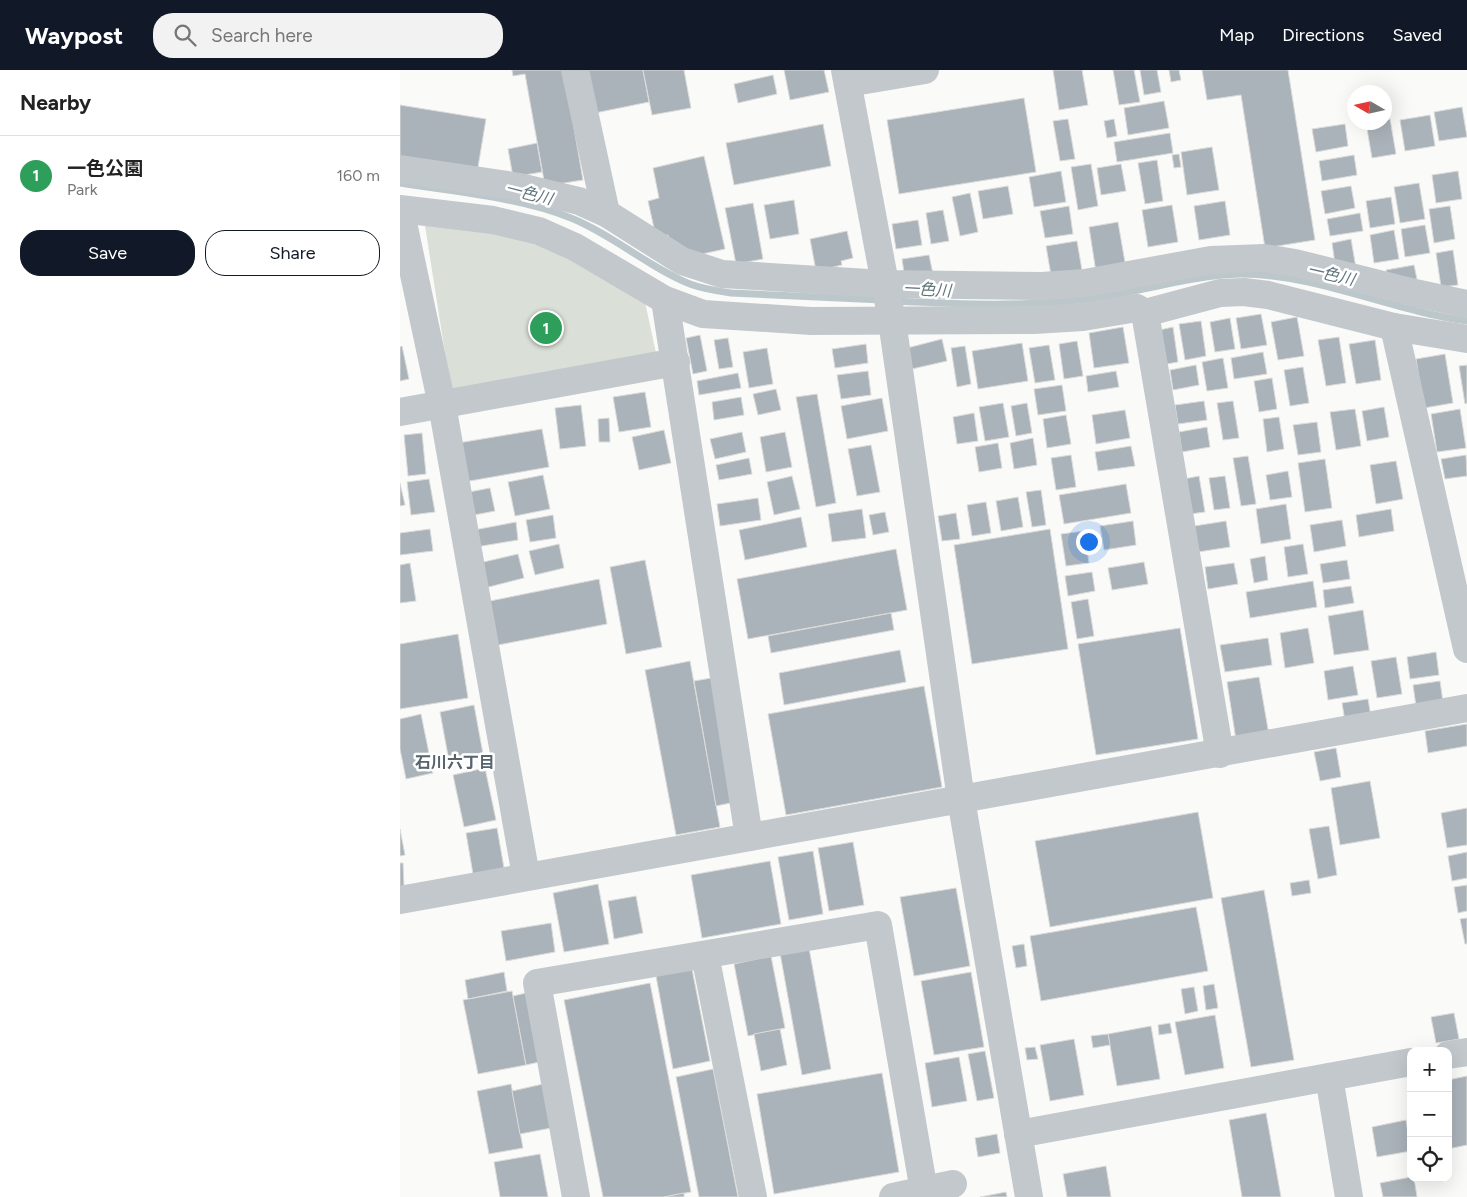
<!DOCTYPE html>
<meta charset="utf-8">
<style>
body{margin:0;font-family:Figtree,"Noto Sans JP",sans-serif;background:#f2f2f2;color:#222}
.controls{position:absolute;right:15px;bottom:15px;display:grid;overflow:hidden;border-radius:10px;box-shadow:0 5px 20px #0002}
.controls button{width:45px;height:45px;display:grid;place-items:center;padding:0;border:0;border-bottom:1px solid #e0e0e0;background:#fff;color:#222;font:25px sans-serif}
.compass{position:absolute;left:947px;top:15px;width:45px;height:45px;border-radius:50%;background:#fff;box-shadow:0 5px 20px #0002;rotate:279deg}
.you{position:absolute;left:688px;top:471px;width:18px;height:18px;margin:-12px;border:4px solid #fff;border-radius:50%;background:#1a73e8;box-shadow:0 0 0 8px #1a73e833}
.badge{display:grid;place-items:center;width:32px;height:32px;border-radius:50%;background:#111827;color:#fff;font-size:16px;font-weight:700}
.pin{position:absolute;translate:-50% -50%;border:2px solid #fff;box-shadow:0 1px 5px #0006}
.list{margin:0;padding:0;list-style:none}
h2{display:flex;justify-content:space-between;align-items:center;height:65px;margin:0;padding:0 20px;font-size:21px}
h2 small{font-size:16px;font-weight:400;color:#767676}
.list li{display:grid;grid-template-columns:32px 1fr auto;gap:15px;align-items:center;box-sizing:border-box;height:80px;padding:0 20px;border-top:1px solid #e0e0e0}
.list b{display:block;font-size:19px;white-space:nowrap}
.list p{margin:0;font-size:16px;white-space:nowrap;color:#767676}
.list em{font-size:16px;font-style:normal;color:#767676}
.actions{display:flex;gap:10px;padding:15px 20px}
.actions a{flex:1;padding:11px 0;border:1px solid #111827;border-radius:20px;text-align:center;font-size:18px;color:#111827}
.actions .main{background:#111827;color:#fff}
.icon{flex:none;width:28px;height:28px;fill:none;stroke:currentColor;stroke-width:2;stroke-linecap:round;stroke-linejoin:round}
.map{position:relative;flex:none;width:1067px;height:1127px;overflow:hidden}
header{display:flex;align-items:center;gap:30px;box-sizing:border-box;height:70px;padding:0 25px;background:#111827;color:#fff}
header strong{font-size:24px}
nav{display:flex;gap:28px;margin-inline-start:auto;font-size:18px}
.search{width:350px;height:45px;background:#f2f2f2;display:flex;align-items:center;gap:12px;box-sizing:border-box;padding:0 18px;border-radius:20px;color:#767676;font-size:19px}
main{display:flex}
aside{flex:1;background:#fff}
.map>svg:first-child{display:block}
</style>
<header>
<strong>Waypost</strong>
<div class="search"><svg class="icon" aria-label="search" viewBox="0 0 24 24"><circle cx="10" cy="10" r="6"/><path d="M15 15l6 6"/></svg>Search here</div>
<nav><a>Map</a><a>Directions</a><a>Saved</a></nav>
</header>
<main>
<aside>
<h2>Nearby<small></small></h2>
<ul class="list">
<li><span class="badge" style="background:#2e9e5b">1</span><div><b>一色公園</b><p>Park</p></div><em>160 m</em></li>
</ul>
<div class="actions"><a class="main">Save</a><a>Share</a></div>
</aside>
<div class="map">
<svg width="1067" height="1127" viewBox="0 0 1067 1127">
<rect width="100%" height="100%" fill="#fafaf8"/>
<!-- green -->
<path fill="#dadfd7" d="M23,143L134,169L245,232L256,283L51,321Z"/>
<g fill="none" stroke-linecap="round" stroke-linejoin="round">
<!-- stream -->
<g stroke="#bbc7cb" stroke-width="7">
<path d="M0,113C55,122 119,127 171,148C213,165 248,197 290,214C303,219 317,221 331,223L482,230"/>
<path d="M493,231C558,234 624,237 689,229C740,222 791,205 842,204C916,204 993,241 1067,251"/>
</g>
</g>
<!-- building -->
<g fill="#aab3b9" stroke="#dcdcda">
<path d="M112,0H164L183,110L145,116L125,4L113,6Z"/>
<path d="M187,0H243L249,32L195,43Z"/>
<path d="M243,0H284L291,38L252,45Z"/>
<path d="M384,0H424L429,22L390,30Z"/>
<path d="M653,0H682L688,35L659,40Z"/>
<path d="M713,0H734L740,32L719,35Z"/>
<path d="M740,0H757L761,22L744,25Z"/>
<path d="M769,0H779L781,10L771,12Z"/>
<path d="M802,0H888L915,170L865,178L841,25L807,30Z"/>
<path d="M373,5L377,24L338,33L334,14Z"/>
<path d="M624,28L636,102L499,124L487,50Z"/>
<path d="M764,31L769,58L728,65L724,38Z"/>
<path d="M0,35L86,49L77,103L0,91Z"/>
<path d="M1062,37L1067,67L1039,71L1034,42Z"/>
<path d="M1030,45L1035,76L1005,81L1000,50Z"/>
<path d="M668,49L675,89L660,91L653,51Z"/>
<path d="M714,49L717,66L707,68L704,51Z"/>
<path d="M990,49L996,84L972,88L966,53L984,52V50Z"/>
<path d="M423,54L431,96L334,115L326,73Z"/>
<path d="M945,54L948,76L916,82L912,59Z"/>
<path d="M770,63L773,83L717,92L714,72Z"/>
<path d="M137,73L142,102L113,107L108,79Z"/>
<path d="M812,77L819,120L787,125L781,82Z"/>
<path d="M779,84L781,97L774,98L772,85Z"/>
<path d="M954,85L957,105L922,111L919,91Z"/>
<path d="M304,86L325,179L284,188L272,182L268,165L256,167L248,131L259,128L253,98Z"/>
<path d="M757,90L763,131L745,134L738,93Z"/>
<path d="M691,94L698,136L678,140L671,97Z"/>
<path d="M721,94L726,121L701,125L697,98Z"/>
<path d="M661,101L666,132L634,137L629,107Z"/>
<path d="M1058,101L1062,129L1036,133L1032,105Z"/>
<path d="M1019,113L1025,149L1000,153L994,117Z"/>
<path d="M608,116L613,144L583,149L578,121Z"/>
<path d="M951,116L955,138L925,144L921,121Z"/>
<path d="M570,123L578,162L560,166L552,127Z"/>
<path d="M991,127L995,154L970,158L966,131Z"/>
<path d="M394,130L399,164L370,169L364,135Z"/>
<path d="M825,131L830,165L799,170L794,136Z"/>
<path d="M353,133L363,189L336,194L325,138Z"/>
<path d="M772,135L778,172L748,177L742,140Z"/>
<path d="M669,136L673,164L645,168L640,141Z"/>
<path d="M1050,136L1055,169L1034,173L1029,139Z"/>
<path d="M543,140L549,171L531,174L526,143Z"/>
<path d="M960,143L963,161L930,166L927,149Z"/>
<path d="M518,150L522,175L496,179L492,154Z"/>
<path d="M718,152L726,198L696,202L689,157Z"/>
<path d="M1025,155L1030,183L1005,187L1001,159Z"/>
<path d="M994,160L999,189L974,193L970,165Z"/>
<path d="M447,161L453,188L441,191L442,195L416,201L410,169Z"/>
<path d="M951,169L956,198L936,201L932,173Z"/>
<path d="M677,171L683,206L652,211L646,176Z"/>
<path d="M1053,180L1058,215L1041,217L1036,183Z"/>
<path d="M529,185L533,204L505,209L502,189Z"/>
<path d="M1014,195L1017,209L988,214L986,200Z"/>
<path d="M861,244L867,275L841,279L836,248Z"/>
<path d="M897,247L904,286L878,290L871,252Z"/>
<path d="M830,248L835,279L815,282L810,252Z"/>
<path d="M801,251L806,286L785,290L779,254Z"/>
<path d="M723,257L729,293L694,298L689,263Z"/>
<path d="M773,257L778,292L761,295L755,261Z"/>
<path d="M300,265L307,301L293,304L286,268Z"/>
<path d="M939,267L946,313L926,316L918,270Z"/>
<path d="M328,268L333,297L319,299L314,270Z"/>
<path d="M542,269L547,291L512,299L507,278Z"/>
<path d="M975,270L981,310L956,314L949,274Z"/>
<path d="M677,271L683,306L664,309L659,274Z"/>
<path d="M622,273L628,311L578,319L572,281Z"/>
<path d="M466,274L468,293L435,298L432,279Z"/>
<path d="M649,275L655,310L635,313L629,278Z"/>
<path d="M2,276L9,309L0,311V277Z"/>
<path d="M565,276L571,314L557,317L551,278Z"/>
<path d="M367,278L373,314L349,318L343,282Z"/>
<path d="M863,282L867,304L834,309L831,288Z"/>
<path d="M1045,284L1053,333L1024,338L1016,289Z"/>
<path d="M823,288L828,318L807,321L802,292Z"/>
<path d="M796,295L799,315L773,320L770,300Z"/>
<path d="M1067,295V333L1065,334L1059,296Z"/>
<path d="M903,297L909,333L890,336L884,300Z"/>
<path d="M468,301L471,325L441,329L437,305Z"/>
<path d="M716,301L719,317L688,322L686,306Z"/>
<path d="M338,303L341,318L299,325L297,311Z"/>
<path d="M872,308L877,339L859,342L854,311Z"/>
<path d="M662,315L666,341L638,345L634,319Z"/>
<path d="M376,319L381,340L358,345L353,324Z"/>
<path d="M245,322L251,357L219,362L213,327Z"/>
<path d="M417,324L436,433L416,437L396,327Z"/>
<path d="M341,327L344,345L314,350L312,332Z"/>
<path d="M482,328L488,361L447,369L441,336Z"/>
<path d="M804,331L807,350L778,354L775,335Z"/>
<path d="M833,331L839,368L823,370L817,333Z"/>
<path d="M603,333L609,367L585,371L579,337Z"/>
<path d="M627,333L632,363L616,366L611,336Z"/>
<path d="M181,335L186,376L160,379L155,338Z"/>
<path d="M984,337L989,367L967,371L962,341Z"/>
<path d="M955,339L961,376L936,380L930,342Z"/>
<path d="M1060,339L1066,378L1037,382L1031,344Z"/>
<path d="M725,340L730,368L696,374L692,345Z"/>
<path d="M574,343L578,371L557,374L553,347Z"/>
<path d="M666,345L671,374L647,378L643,349Z"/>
<path d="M879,347L884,379L867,382L863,349Z"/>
<path d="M209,348L210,372H199L198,349Z"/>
<path d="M917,352L921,382L898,385L893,355Z"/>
<path d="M807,357L810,377L782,382L779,362Z"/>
<path d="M142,359L149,397L64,412L58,373Z"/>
<path d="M264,360L271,393L239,400L232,367Z"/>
<path d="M342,362L346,382L315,389L310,369Z"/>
<path d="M385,362L392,397L366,402L360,367Z"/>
<path d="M22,363L26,404L8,406L4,365Z"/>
<path d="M633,368L637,395L614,399L610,373Z"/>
<path d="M598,373L602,398L579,402L575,377Z"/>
<path d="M471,375L480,422L457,426L448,379Z"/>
<path d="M731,376L735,396L698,401L695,382Z"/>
<path d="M671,385L676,417L656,420L651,388Z"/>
<path d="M1066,385L1067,406L1045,409L1041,389Z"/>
<path d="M848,386L856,434L841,436L833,388Z"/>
<path d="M349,388L352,404L319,410L316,395Z"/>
<path d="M925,389L932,438L905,442L898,393Z"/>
<path d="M996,391L1003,429L976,434L970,395Z"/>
<path d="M888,401L892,427L870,430L866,405Z"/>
<path d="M143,405L150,439L115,446L108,412Z"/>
<path d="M392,406L400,439L374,445L367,412Z"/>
<path d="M799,406L805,442L790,444L784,409Z"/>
<path d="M825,406L830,438L814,440L809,408Z"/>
<path d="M29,409L35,442L11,445L7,412Z"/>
<path d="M0,413L5,435L0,436Z"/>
<path d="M726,414L731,443L664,454L659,425Z"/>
<path d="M90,418L95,441L69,446L64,423Z"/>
<path d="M641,420L646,455L632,457L626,422Z"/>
<path d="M618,427L623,457L601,461L596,431Z"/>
<path d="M358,428L361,450L320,456L317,434Z"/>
<path d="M586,432L591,463L572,466L567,435Z"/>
<path d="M886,434L891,469L861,474L856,439Z"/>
<path d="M462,439L466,468L432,472L428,444Z"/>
<path d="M991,439L994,461L959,467L956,445Z"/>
<path d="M485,442L489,462L473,465L469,445Z"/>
<path d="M556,443L560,469L542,471L538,446Z"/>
<path d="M153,445L156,468L130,472L126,450Z"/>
<path d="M401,447L407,477L345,490L339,460Z"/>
<path d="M942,450L946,476L914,482L910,455Z"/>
<path d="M733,451L736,475L704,480L700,456Z"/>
<path d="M826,451L830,477L798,482L794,456Z"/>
<path d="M116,452L118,470L76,477L74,460Z"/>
<path d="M30,459L33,481L0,485V463Z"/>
<path d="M650,459L668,579L572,594L554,475Z"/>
<path d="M684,461L689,493L666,496L661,464Z"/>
<path d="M159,474L164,498L135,505L129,481Z"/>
<path d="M903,474L908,504L888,507L884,477Z"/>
<path d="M496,479L507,540L348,569L337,509Z"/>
<path d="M118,484L124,508L81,519L75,494Z"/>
<path d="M865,486L868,510L854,513L850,489Z"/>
<path d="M245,490L262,577L226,584L210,497Z"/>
<path d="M947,490L950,509L923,513L920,494Z"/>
<path d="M744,492L748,514L712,520L708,498Z"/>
<path d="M10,493L16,531L0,533V495Z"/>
<path d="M834,493L838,514L808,519L805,497Z"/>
<path d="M692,502L695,521L668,526L665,506Z"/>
<path d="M199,509L207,554L93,576L85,532Z"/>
<path d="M913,511L917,537L850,548L846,522Z"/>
<path d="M951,516L954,533L925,538L923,520Z"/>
<path d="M688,529L694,566L677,569L671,532Z"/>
<path d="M963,540L969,580L934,585L928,546Z"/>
<path d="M491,543L494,560L371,583L368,566Z"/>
<path d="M780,558L798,669L696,685L678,574Z"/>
<path d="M908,558L914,593L885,598L880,563Z"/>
<path d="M58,564L68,628L0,639V574Z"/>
<path d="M868,568L872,595L825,602L820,575Z"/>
<path d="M500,580L506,612L384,635L379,603Z"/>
<path d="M1036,582L1039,605L1010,609L1007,587Z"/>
<path d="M996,587L1002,624L977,628L971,591Z"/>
<path d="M290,591L320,757L276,765L245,600Z"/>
<path d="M953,596L958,625L928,630L924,601Z"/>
<path d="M317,607L340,731L316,736L294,611Z"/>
<path d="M859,607L869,665L836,670L827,612Z"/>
<path d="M1040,611L1043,632L1016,636L1013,615Z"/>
<path d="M524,616L542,717L386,745L368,644Z"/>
<path d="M968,629L971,647L945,651L942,633Z"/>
<path d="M74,635L83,684L49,691L40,642Z"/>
<path d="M21,644L33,703L6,709L0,679V649Z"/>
<path d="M1067,654V676L1028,683L1025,661Z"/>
<path d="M936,678L941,707L920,711L914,682Z"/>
<path d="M85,698L96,750L64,757L53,705Z"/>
<path d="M970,711L980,768L940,775L931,718Z"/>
<path d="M1067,738V775L1047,778L1041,743Z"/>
<path d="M798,742L813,828L650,857L635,771Z"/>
<path d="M929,756L937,805L918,809L909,759Z"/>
<path d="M97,758L104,798L73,804L66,763Z"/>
<path d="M0,759L5,785L0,786Z"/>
<path d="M453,772L464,835L429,841L418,778Z"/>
<path d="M413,781L423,844L389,850L378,787Z"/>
<path d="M1067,782V808L1052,811L1048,786Z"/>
<path d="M370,791L381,854L302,868L291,805Z"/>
<path d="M0,793H3L4,817H0Z"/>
<path d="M909,810L911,823L892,826L890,813Z"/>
<path d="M198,814L209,874L164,882L153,823Z"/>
<path d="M1067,815V841L1058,843L1054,817Z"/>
<path d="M556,818L570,896L514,906L500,827Z"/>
<path d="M864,820L894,990L851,997L821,828Z"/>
<path d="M236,826L243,863L214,869L208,831Z"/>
<path d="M796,837L808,901L641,931L630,866Z"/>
<path d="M1067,848V874H1065L1060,849Z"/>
<path d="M151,853L155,882L106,891L101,861Z"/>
<path d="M624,874L627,896L616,898L612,876Z"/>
<path d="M409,878L431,999L402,1005L380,883Z"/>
<path d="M371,886L385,958L348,966L334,894Z"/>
<path d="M292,899L310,991L273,999L256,906Z"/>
<path d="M104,902L107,921L68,929L65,910Z"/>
<path d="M571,902L584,977L534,985L521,911Z"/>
<path d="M250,913L291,1122L264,1127H203L164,930Z"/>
<path d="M814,914L818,938L806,940L803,916Z"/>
<path d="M794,917L798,941L785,944L781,919Z"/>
<path d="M112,921L126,995L78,1004L63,930Z"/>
<path d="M126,923L139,992L126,995L113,926Z"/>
<path d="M1054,943L1059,969L1036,973L1031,947Z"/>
<path d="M815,945L824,998L785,1005L775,952Z"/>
<path d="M770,953L772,963L759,965L758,955Z"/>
<path d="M751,956L760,1009L717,1016L708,964Z"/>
<path d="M380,959L387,995L361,1001L354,964Z"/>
<path d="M708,964L710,975L693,978L691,966Z"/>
<path d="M674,969L684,1025L650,1031L640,975Z"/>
<path d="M635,977L638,989L627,990L625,978Z"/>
<path d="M585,981L594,1028L577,1031L568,984Z"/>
<path d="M559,987L567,1031L532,1037L525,993Z"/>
<path d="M313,999L338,1127H299L276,1007Z"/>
<path d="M482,1003L499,1102L374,1124L357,1024Z"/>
<path d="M1067,1006V1075L1048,1079V1010Z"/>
<path d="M111,1014L123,1078L89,1084L77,1021Z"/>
<path d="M143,1014L151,1058L120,1064L112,1021Z"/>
<path d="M866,1043L881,1127H842L829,1050Z"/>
<path d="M1006,1050L1011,1081L977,1087L972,1057Z"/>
<path d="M597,1064L600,1083L578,1087L575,1068Z"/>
<path d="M140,1084L148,1127H100L94,1092Z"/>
<path d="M706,1096L711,1127H667L663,1104Z"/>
<path d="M1011,1107L1014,1108L1017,1127H983L980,1113Z"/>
<path d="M606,1122L607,1127H580Z"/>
<path d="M284,1123V1127H264Z"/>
</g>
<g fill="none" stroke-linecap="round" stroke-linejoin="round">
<!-- minor -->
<g stroke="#c3c8cc" stroke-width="28">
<path d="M175,0L206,143"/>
<path d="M445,0L492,251L561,729L629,1127"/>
<path d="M448,13L525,0"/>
<path d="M0,99L120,117L179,131L206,143L282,191L322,204L485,214L642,216L685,213L811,190L864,188L895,193L1015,223L1067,234"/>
<path d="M265,230L349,767"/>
<path d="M745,243L820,684"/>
<path d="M994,257L1067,579"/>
<path d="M0,342L276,292"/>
<path d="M126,806L42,335L0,139L93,150L139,161L175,177L265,230L303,244L411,251L634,250L683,247L737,238L745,243L820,223L844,222L868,225L994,257L1067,269"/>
<path d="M305,885L353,1127"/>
<path d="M1048,985L1067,982"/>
<path d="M929,1007L949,1127"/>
<path d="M618,1064L1011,992"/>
<path d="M176,1127L137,913L478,855L525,1127"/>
<path d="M493,1127L553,1114"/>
</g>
<!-- tertiary -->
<path stroke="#c3c8cc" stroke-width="28" d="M0,830L1067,638"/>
</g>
<g text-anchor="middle" stroke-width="5" stroke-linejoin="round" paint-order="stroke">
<!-- water labels -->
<g font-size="16" font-style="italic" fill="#60757c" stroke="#fff">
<text transform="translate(129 123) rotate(14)" y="6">一色川</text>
<text transform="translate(931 204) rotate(13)" y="6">一色川</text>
<text transform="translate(527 219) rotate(3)" y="6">一色川</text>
</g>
<!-- neighbourhood labels -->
<g font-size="16" font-weight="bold" fill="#57646e" stroke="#fff">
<text x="55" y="698">石川六丁目</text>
</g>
</g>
</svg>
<div class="controls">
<button>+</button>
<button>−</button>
<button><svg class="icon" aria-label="locate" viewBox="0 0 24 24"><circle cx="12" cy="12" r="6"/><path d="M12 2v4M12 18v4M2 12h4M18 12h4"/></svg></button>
</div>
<svg class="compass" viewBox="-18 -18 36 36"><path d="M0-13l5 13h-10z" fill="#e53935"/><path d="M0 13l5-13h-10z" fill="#767676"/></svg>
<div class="you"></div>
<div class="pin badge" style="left:146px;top:258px;background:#2e9e5b">1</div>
</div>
</main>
